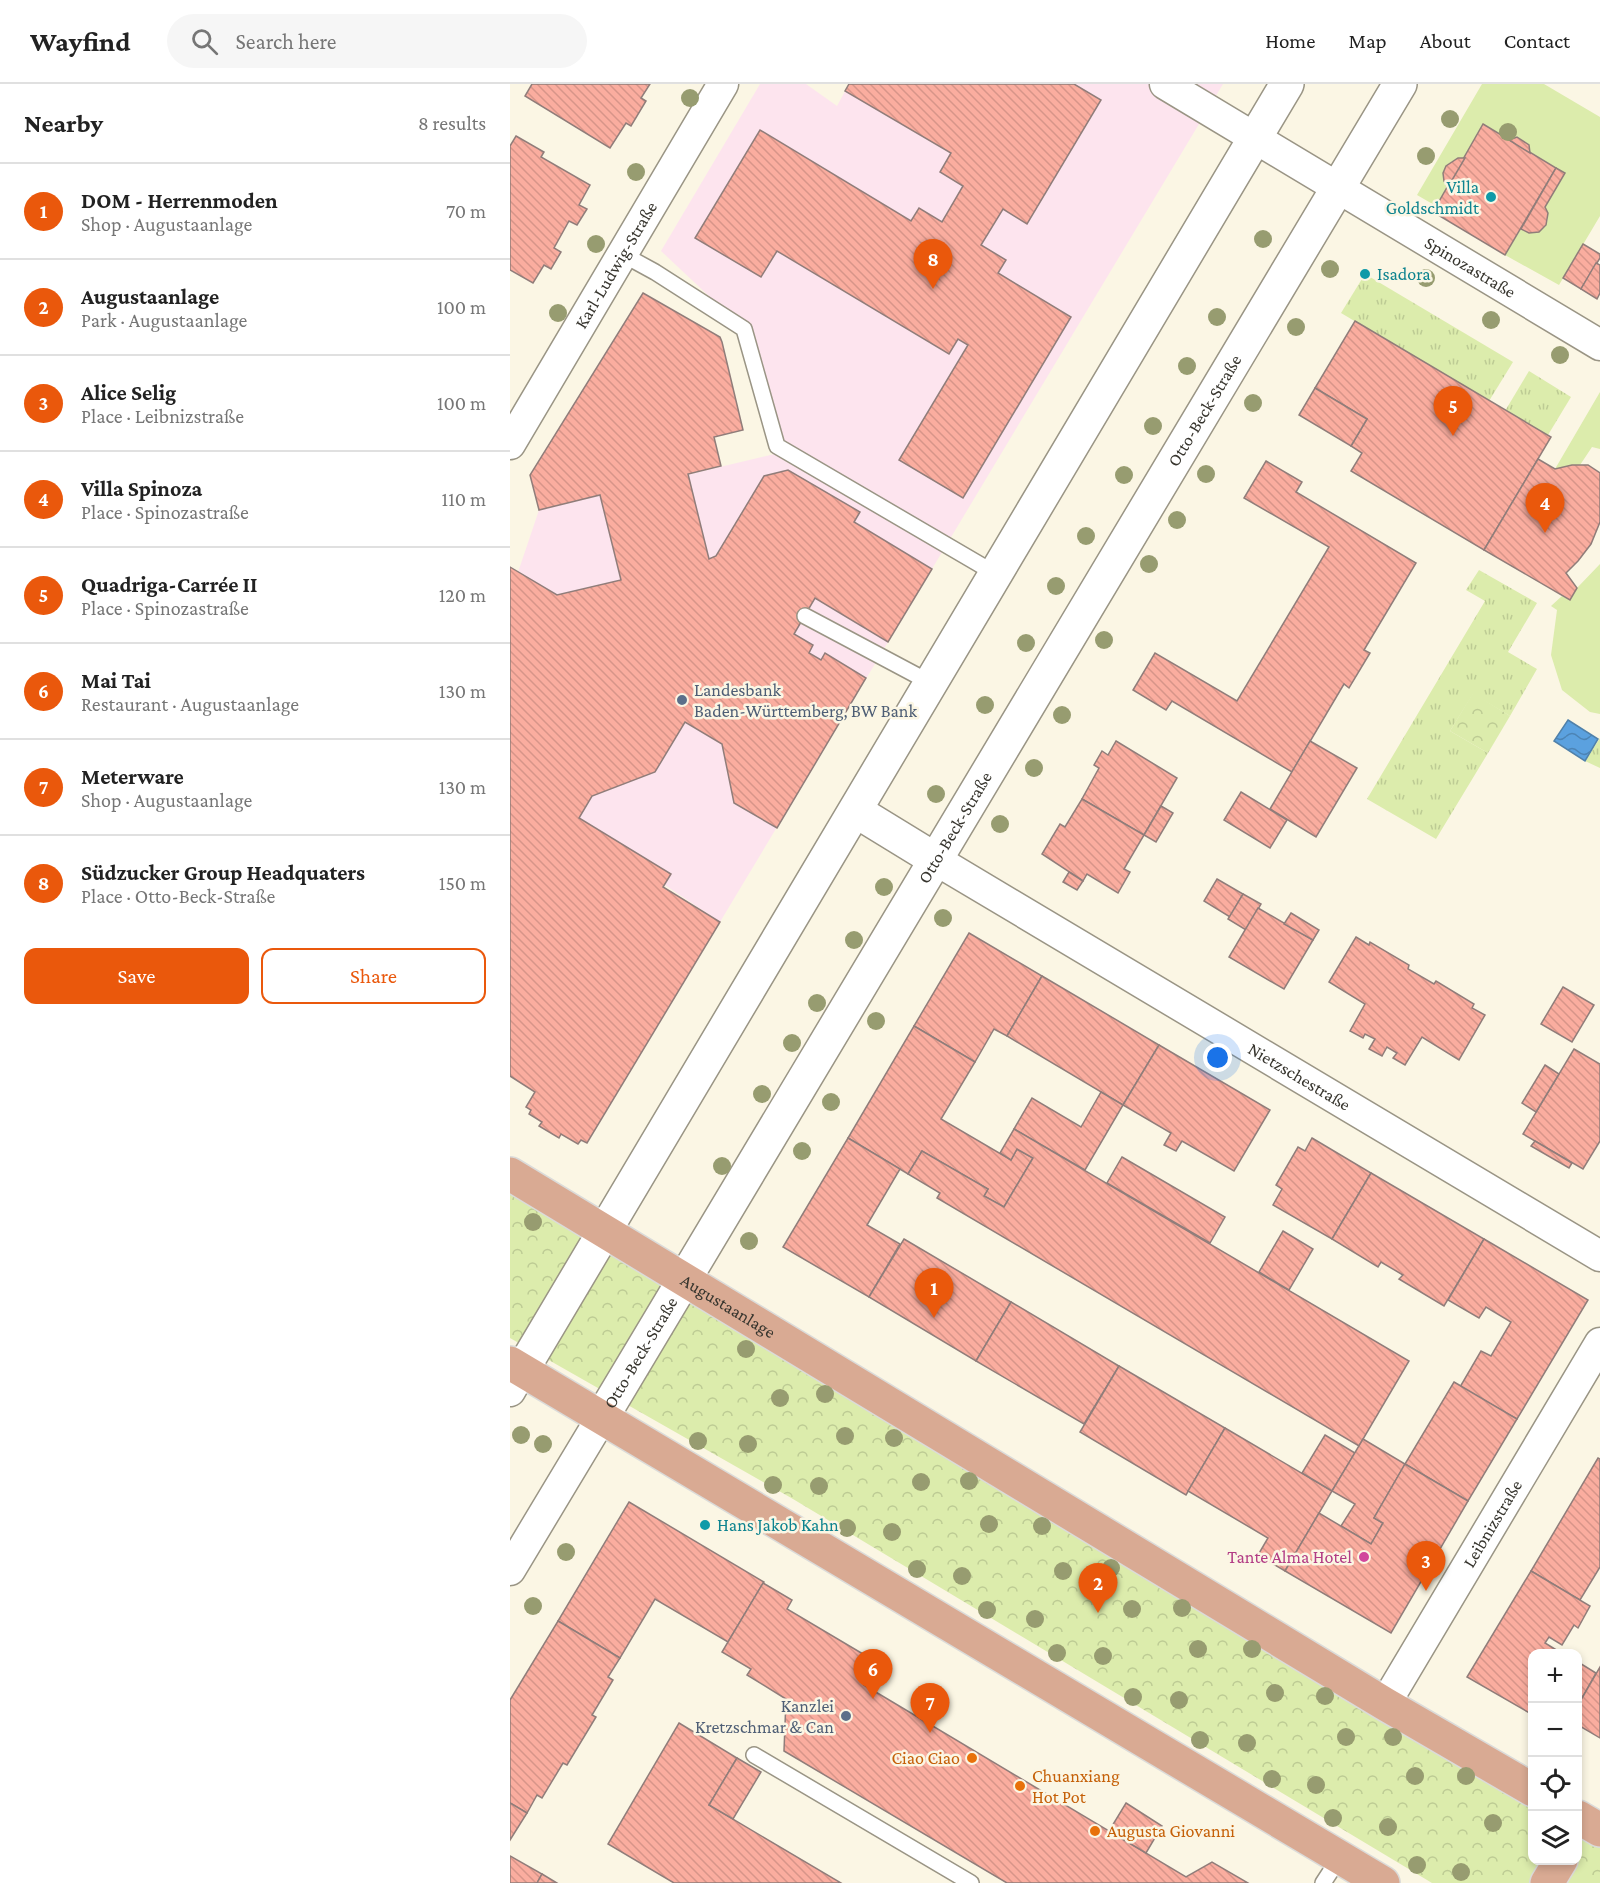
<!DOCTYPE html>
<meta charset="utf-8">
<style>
body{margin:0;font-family:"Crimson Pro",serif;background:#f6f6f6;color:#222}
.controls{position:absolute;right:18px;bottom:18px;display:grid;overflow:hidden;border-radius:12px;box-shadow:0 3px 9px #0003}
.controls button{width:54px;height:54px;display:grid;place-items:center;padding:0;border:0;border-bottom:2px solid #e0e0e0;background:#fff;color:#222;font:30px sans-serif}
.you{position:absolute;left:708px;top:974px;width:21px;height:21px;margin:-15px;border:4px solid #fff;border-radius:50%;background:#1a73e8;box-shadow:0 0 0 9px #1a73e833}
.badge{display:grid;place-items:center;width:39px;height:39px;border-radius:50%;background:#ea580c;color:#fff;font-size:20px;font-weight:700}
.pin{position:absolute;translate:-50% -50px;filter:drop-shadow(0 2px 3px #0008)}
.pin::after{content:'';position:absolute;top:32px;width:21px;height:18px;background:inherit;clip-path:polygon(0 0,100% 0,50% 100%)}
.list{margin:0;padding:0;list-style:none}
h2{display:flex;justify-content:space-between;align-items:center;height:78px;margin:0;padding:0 24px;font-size:26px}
h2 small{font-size:20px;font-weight:400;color:#767676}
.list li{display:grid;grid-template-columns:39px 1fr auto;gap:18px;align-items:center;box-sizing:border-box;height:96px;padding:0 24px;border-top:2px solid #e0e0e0}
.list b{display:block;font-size:22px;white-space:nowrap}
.list p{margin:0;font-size:20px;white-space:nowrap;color:#767676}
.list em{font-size:20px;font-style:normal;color:#767676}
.actions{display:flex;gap:12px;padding:18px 24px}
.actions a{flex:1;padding:14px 0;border:2px solid #ea580c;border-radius:12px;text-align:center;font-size:21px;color:#ea580c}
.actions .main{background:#ea580c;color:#fff}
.icon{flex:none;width:33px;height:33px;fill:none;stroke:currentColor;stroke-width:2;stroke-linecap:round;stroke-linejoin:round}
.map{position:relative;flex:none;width:1090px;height:1799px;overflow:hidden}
header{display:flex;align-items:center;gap:36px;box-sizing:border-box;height:84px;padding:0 30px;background:#fff;border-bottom:2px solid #e0e0e0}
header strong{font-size:28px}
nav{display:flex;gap:33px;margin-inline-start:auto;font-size:21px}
.search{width:420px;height:54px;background:#f6f6f6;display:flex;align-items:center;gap:15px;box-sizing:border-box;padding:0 21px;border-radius:33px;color:#767676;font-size:22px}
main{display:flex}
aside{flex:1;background:#fff}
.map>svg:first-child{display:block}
</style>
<header>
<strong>Wayfind</strong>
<div class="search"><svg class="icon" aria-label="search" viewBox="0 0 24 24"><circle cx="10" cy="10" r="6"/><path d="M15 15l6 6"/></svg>Search here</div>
<nav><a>Home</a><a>Map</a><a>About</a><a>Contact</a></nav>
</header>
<main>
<aside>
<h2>Nearby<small>8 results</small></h2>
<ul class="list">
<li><span class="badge">1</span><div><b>DOM - Herrenmoden</b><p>Shop · Augustaanlage</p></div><em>70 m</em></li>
<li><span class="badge">2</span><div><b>Augustaanlage</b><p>Park · Augustaanlage</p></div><em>100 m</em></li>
<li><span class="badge">3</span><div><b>Alice Selig</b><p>Place · Leibnizstraße</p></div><em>100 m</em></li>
<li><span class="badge">4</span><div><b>Villa Spinoza</b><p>Place · Spinozastraße</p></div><em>110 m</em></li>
<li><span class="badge">5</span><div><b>Quadriga-Carrée II</b><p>Place · Spinozastraße</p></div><em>120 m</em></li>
<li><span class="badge">6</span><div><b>Mai Tai</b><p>Restaurant · Augustaanlage</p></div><em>130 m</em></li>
<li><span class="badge">7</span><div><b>Meterware</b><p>Shop · Augustaanlage</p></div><em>130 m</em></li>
<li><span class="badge">8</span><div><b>Südzucker Group Headquaters</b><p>Place · Otto-Beck-Straße</p></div><em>150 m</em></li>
</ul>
<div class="actions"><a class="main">Save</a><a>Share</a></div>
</aside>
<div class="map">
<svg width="1090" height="1799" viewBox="0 0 1090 1799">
<defs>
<pattern id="grass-tufts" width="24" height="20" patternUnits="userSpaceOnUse" patternTransform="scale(1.5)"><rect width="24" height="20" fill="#dcecac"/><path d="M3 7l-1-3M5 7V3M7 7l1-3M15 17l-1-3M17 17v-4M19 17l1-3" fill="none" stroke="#bdcb94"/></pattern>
<pattern id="forest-crowns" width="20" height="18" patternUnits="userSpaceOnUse" patternTransform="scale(1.5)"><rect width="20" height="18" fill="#dcecac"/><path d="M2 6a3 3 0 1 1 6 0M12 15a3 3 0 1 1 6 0" fill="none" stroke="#bdcb94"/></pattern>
<pattern id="water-waves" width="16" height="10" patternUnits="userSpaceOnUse" patternTransform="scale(1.5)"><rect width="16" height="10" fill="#5ba1df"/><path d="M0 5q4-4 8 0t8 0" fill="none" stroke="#4c84b5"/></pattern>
<pattern id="building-back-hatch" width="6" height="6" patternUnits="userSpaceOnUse" patternTransform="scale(1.5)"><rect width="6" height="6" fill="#faad9f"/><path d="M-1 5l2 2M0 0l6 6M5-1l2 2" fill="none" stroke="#d79589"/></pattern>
</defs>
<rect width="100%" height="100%" fill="#fbf6e4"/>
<!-- commercial -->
<path fill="#fde4ee" d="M250,0H296L327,22L339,0H713L210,838L0,697V512L29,426L277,367L234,245L151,167Z"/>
<!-- grass -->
<g fill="url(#grass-tufts)">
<path d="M855,190L1003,278L979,317L831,229Z"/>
<path d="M1019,287L1061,313L1038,351L995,327Z"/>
<path d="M969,486L1027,519L998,568L1027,585L1000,632L963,610L940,647L978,669L926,755L857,715L975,517L956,506Z"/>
<path d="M1090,654V684L1075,677Z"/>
</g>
<!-- forest -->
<g fill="url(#forest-crowns)">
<path d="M963,609L1000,632L978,669L940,647Z"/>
<path d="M0,1110L1022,1720L1023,1776H1068V1747L1090,1760V1799H922L283,1415L0,1254Z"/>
</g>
<!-- garden -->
<g fill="#dcecac">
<path d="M972,0H1034L1090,33V132L1049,201L995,171L1011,145C1029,154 1044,142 1035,123L1055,89L1020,69L1019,61L1007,53L955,74C938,74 929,87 938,103L926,122L907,111Z"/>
<path d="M1090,308V365L1082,363L1070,381L1045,385Z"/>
<path d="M1090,480V630L1080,628L1052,606L1041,571L1047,526L1041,522L1052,512L1060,516L1067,504Z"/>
</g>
<!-- water -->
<path fill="url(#water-waves)" stroke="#5081aa" stroke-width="1.5" d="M1058,636L1088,655L1075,677L1044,657Z"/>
<!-- building -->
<g fill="url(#building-back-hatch)" stroke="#907d7a" stroke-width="1.5">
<path d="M22,0H140L131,14L136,17L121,42L116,39L100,64L15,12Z"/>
<path d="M339,0H564L591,16L517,140L493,125L471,161L496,176L488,189L561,233L453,414L389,376L458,261L448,255L439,270L267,167L251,193L185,154L250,46L401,137L409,124L432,138L453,102L430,88L441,69L335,7Z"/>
<path d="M973,40L1046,84L995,171L923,128Z"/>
<path d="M6,52L34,68L31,73L80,101L69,121L77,125L67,141L59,137L44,164L51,168L41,185L34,181L23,199L0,186V62Z"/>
<path d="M1007,53L1019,61L1020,69L999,56Z"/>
<path d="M948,74H955L938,103L934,97L933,89L936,82Z"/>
<path d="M1046,84L1055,89L1035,123L1038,129L1036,141L1029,148L1019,149L1011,145Z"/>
<path d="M1073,160L1090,170V174L1071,205L1053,194Z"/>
<path d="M1086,179L1090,181V209L1087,215L1071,205Z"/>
<path d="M133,209L210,253L212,258L233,346L204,353L211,382L178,390L199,475L206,472L254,392L278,386L350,428L344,438L422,485L378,558L305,514L284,550L303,561L299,569L311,576L315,569L356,594L267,744L224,719L212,660L175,638L145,688L82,712L69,734L161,790L153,803L210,838L77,1059L71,1056L68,1060L51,1050L49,1054L29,1042L32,1038L19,1030L21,1026L16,1023L25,1008L0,992V483L47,511L111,496L90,411L29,426L20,391Z"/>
<path d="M845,237L1041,353L974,466L841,387L852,369L841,362L857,335L805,304Z"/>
<path d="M805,304L857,335L841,362L789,331Z"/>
<path d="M1028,375L1045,385L1062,381H1078L1090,389V438L1081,460L1068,477L1056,489L1067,504L1060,516L974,466Z"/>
<path d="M756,377L792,398L786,408L906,479L854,566L860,569L839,604L834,600L782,688L662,617L656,626L623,606L645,569L727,617L819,463L734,414Z"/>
<path d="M606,657L667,694L634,751L572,715L589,684L584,681L592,667L598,671Z"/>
<path d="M800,657L847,684L806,753L760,725Z"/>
<path d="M731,708L777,736L760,764L714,736Z"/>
<path d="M572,715L634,751L614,785L620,788L608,809L577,790L573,797L532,770L550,740L555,743Z"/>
<path d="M651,722L663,729L646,758L634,751Z"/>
<path d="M559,788L573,797L567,806L553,798Z"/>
<path d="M707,795L733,810L720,833L694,817Z"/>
<path d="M733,810L751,820L736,846L718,835Z"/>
<path d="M748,824L803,856L774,905L719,873Z"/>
<path d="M781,829L809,846L803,856L774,840Z"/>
<path d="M459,849L532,892L497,952L484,945L465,978L404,942Z"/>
<path d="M846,853L859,861L860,858L899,881L898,885L924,900L926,897L964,920L962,924L975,931L949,976L912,953L895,981L883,974L887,969L877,963L872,972L859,965L865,955L855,950L853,954L840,947L855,920L819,898Z"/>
<path d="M532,892L649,961L613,1021L497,952Z"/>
<path d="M1053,903L1084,921L1062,958L1031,940Z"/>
<path d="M404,942L465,978L431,1035L501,1076L507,1065L523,1074L494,1123L474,1112L478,1105L412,1067L398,1090L338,1054Z"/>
<path d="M649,961L760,1026L724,1087L672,1057L666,1067L654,1061L661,1049L613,1021Z"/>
<path d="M1064,965L1090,980V1057L1073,1085L1013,1050Z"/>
<path d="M1035,981L1049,990L1026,1028L1012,1019Z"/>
<path d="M591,1008L613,1021L575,1086L504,1045L522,1014L571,1043Z"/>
<path d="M504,1045L899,1277L849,1362L427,1114L430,1109L398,1090L412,1067L478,1105L474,1112L494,1123L523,1074L507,1065L501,1076L490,1069Z"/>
<path d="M338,1054L390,1085L357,1141L390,1160L359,1213L273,1163Z"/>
<path d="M802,1054L861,1089L822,1155L763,1121L772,1105L766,1101L788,1063L795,1067Z"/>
<path d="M1025,1057L1062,1079L1059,1084L1021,1062Z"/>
<path d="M612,1073L715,1133L700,1159L597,1099Z"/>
<path d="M861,1089L974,1155L934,1222L889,1195L893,1191L871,1178L868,1183L822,1155Z"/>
<path d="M773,1147L803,1165L779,1206L749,1188Z"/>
<path d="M394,1155L501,1218L466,1277L359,1213Z"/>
<path d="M974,1155L1078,1216L1007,1335L950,1303L971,1267L981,1272L1001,1238L976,1223L969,1234L938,1216Z"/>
<path d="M501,1218L609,1282L574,1340L466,1277Z"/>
<path d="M609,1282L715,1344L676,1411L570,1348Z"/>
<path d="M944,1298L1007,1335L958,1417L895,1380Z"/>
<path d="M715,1344L822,1407L775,1487L748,1471L758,1454L678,1407Z"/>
<path d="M815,1351L845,1369L822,1407L792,1389Z"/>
<path d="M853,1355L895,1380L864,1434L873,1439L861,1460L831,1442L845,1420L822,1407Z"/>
<path d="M1088,1374L1090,1375V1483L1070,1516L1021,1487Z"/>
<path d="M895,1380L958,1417L881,1549L775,1487L809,1429L861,1460L873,1439L864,1434Z"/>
<path d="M119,1418L254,1498L218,1558L145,1515L110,1574L48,1537Z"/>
<path d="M1021,1487L1080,1522L1068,1544L1064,1541L1052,1561L1039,1553L1035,1559L1053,1570H1023V1631L957,1593Z"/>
<path d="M253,1499L282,1516L277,1525L353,1570L354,1601L676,1793L702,1778L738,1799H497L274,1667L276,1615L237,1591L241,1585L212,1568Z"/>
<path d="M48,1537L110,1574L98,1593L103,1596L82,1631L86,1633L57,1681L53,1679L32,1714L27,1711L17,1729L0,1719V1616Z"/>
<path d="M1068,1578L1086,1589L1068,1621Z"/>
<path d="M1090,1583V1654L1068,1641V1621Z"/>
<path d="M169,1639L227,1674L199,1721L331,1799H164L98,1760Z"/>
<path d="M227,1674L251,1688L223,1735L199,1721Z"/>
<path d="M0,1719L17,1729L0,1756Z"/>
<path d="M616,1719L652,1742L636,1769L599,1747Z"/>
<path d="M0,1772L32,1790L27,1799H0Z"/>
<path d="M32,1790L47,1799H27Z"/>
</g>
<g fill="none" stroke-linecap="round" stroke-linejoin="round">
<!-- service casing -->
<g stroke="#9a9585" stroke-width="18">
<g id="service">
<path d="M112,170L145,188L234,245L267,362L486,490"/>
<path d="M295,532L421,599"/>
<path d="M244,1671L461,1799"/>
<path d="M813,1799L830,1773"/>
</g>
</g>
<!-- minor casing -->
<g stroke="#9a9585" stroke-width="33">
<g id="minor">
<path id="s1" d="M655,0L1090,261"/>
<path id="s2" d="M0,360L213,0"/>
<path id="s3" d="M426,776L1090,1172"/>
<path d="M0,1307L12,1286"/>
<path d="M0,1486L92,1333"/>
<path id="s4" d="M875,1620L1090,1259"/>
</g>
</g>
<!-- tertiary casing -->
<g stroke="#9a9585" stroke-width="36">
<g id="tertiary">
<path d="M346,727L426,776"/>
<path d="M12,1286L777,0"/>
<path id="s5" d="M92,1333L890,0"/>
</g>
</g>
<!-- primary casing -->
<g stroke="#dbdbd9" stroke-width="36">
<g id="primary">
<path id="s6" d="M0,1090L875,1620L1023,1706"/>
<path d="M0,1279L873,1799"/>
<path d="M1068,1733L1090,1746"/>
<path d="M1037,1799L1051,1776"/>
</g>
</g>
<!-- service -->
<use href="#service" stroke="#fff" stroke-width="15"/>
<!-- minor -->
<use href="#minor" stroke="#fff" stroke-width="30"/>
<!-- tertiary -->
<use href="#tertiary" stroke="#fff" stroke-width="33"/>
<!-- primary -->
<use href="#primary" stroke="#d9aa93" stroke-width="33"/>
</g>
<!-- trees -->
<g fill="#979c70">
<circle cx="180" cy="14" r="9"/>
<circle cx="940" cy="35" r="9"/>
<circle cx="998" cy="48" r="9"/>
<circle cx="916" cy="72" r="9"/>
<circle cx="126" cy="88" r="9"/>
<circle cx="753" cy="155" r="9"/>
<circle cx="86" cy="160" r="9"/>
<circle cx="820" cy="185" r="9"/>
<circle cx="916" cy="194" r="9"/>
<circle cx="48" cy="229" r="9"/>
<circle cx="707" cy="233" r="9"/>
<circle cx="981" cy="236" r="9"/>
<circle cx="786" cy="243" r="9"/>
<circle cx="1050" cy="271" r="9"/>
<circle cx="677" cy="282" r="9"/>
<circle cx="743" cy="319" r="9"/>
<circle cx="643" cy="342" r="9"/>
<circle cx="696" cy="390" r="9"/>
<circle cx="614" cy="391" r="9"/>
<circle cx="667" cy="436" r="9"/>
<circle cx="576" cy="452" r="9"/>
<circle cx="639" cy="480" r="9"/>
<circle cx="546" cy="502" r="9"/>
<circle cx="594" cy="556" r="9"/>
<circle cx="516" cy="559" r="9"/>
<circle cx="475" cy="621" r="9"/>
<circle cx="552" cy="631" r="9"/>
<circle cx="524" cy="684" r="9"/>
<circle cx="426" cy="710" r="9"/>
<circle cx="490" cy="740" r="9"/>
<circle cx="374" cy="803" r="9"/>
<circle cx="433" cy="834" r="9"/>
<circle cx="344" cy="856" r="9"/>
<circle cx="307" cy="919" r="9"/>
<circle cx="366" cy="937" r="9"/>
<circle cx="282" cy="959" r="9"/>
<circle cx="252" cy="1010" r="9"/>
<circle cx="321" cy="1018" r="9"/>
<circle cx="292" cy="1067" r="9"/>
<circle cx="212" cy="1082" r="9"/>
<circle cx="23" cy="1138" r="9"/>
<circle cx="239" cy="1157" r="9"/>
<circle cx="236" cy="1265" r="9"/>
<circle cx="315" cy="1310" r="9"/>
<circle cx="270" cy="1314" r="9"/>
<circle cx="11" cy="1351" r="9"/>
<circle cx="335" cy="1352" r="9"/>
<circle cx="384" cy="1354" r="9"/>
<circle cx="188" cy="1357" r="9"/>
<circle cx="33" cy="1360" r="9"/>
<circle cx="238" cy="1360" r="9"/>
<circle cx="459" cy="1397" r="9"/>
<circle cx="411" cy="1398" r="9"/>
<circle cx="263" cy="1401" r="9"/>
<circle cx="309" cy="1402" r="9"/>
<circle cx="479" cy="1440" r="9"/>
<circle cx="532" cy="1442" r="9"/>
<circle cx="337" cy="1444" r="9"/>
<circle cx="382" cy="1448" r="9"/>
<circle cx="56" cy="1468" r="9"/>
<circle cx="601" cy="1484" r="9"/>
<circle cx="407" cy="1485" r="9"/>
<circle cx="553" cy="1487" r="9"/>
<circle cx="452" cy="1492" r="9"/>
<circle cx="23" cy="1522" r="9"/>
<circle cx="672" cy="1524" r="9"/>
<circle cx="622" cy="1525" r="9"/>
<circle cx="477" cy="1526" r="9"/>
<circle cx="525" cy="1535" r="9"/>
<circle cx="688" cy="1565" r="9"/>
<circle cx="742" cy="1565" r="9"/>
<circle cx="547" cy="1569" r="9"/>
<circle cx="593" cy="1572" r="9"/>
<circle cx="765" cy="1609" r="9"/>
<circle cx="815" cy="1612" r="9"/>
<circle cx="623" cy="1613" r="9"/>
<circle cx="669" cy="1616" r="9"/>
<circle cx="836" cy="1653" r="9"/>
<circle cx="883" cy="1653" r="9"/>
<circle cx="690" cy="1656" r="9"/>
<circle cx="737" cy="1659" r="9"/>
<circle cx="905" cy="1692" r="9"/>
<circle cx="956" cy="1692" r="9"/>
<circle cx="762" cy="1695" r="9"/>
<circle cx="806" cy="1701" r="9"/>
<circle cx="823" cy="1734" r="9"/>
<circle cx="983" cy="1739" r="9"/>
<circle cx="878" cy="1743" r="9"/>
<circle cx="907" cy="1781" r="9"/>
<circle cx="951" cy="1788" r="9"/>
</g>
<!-- markers -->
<g fill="#0f9aa8" stroke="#fbf6e4" stroke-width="2">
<circle cx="981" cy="113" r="6"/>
<circle cx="855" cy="190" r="6"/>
<circle cx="195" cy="1441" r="6"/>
</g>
<g fill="#5c6f8a" stroke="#fbf6e4" stroke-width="2">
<circle cx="172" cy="616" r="6"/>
<circle cx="336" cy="1632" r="6"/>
</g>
<circle fill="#d1479c" stroke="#fbf6e4" stroke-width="2" cx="854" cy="1473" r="6"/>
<g fill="#e8710a" stroke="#fbf6e4" stroke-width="2">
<circle cx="462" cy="1674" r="6"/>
<circle cx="510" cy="1702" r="6"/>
<circle cx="585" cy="1747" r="6"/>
</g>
<g text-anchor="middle" stroke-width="5" stroke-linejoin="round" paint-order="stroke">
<!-- culture labels -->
<g font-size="18" fill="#0d838f" stroke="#fbf6e4" text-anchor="start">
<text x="969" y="109" text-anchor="end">Villa<tspan x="969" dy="21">Goldschmidt</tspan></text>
<text x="867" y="196">Isadora</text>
<text x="207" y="1447">Hans Jakob Kahn</text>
</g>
<!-- street labels -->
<g font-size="18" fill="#37352e" stroke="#fbf6e4">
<text dy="6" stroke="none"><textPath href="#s2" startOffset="208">Karl-Ludwig-Straße</textPath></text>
<text dy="6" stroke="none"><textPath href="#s1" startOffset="356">Spinozastraße</textPath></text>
<text dy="6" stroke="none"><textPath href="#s5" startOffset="1173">Otto-Beck-Straße</textPath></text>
<text dy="6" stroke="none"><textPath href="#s5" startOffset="687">Otto-Beck-Straße</textPath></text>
<text dy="6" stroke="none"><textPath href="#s3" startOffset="423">Nietzschestraße</textPath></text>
<text dy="6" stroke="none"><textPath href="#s6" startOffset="255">Augustaanlage</textPath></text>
<text dy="6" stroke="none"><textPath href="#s5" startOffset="75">Otto-Beck-Straße</textPath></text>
<text dy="6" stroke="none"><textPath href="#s4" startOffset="210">Leibnizstraße</textPath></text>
</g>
<!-- service labels -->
<g font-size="18" fill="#4e5e75" stroke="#fbf6e4" text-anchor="start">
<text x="184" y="612">Landesbank<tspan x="184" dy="21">Baden-Württemberg, BW Bank</tspan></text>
<text x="324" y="1628" text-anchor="end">Kanzlei<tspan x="324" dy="21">Kretzschmar &amp; Can</tspan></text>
</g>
<!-- hotel labels -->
<g font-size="18" fill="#b23c85" stroke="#fbf6e4" text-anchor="end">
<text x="842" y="1479">Tante Alma Hotel</text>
</g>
<!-- food labels -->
<g font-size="18" fill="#c56008" stroke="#fbf6e4" text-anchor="start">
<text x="450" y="1680" text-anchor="end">Ciao Ciao</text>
<text x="522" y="1698">Chuanxiang<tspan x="522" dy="21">Hot Pot</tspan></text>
<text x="597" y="1753">Augusta Giovanni</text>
</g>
</g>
</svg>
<div class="controls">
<button>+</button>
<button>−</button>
<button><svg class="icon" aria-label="locate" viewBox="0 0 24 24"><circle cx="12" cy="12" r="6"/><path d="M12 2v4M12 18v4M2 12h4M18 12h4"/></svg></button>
<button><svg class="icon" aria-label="layers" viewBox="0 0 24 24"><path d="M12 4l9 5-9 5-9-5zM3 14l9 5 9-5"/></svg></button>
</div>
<div class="you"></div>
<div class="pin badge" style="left:424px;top:1234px">1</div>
<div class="pin badge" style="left:588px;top:1529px">2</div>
<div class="pin badge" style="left:916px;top:1507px">3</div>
<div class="pin badge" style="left:1035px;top:449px">4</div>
<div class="pin badge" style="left:943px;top:352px">5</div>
<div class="pin badge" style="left:363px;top:1615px">6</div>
<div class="pin badge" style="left:420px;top:1649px">7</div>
<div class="pin badge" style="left:423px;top:205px">8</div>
</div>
</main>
